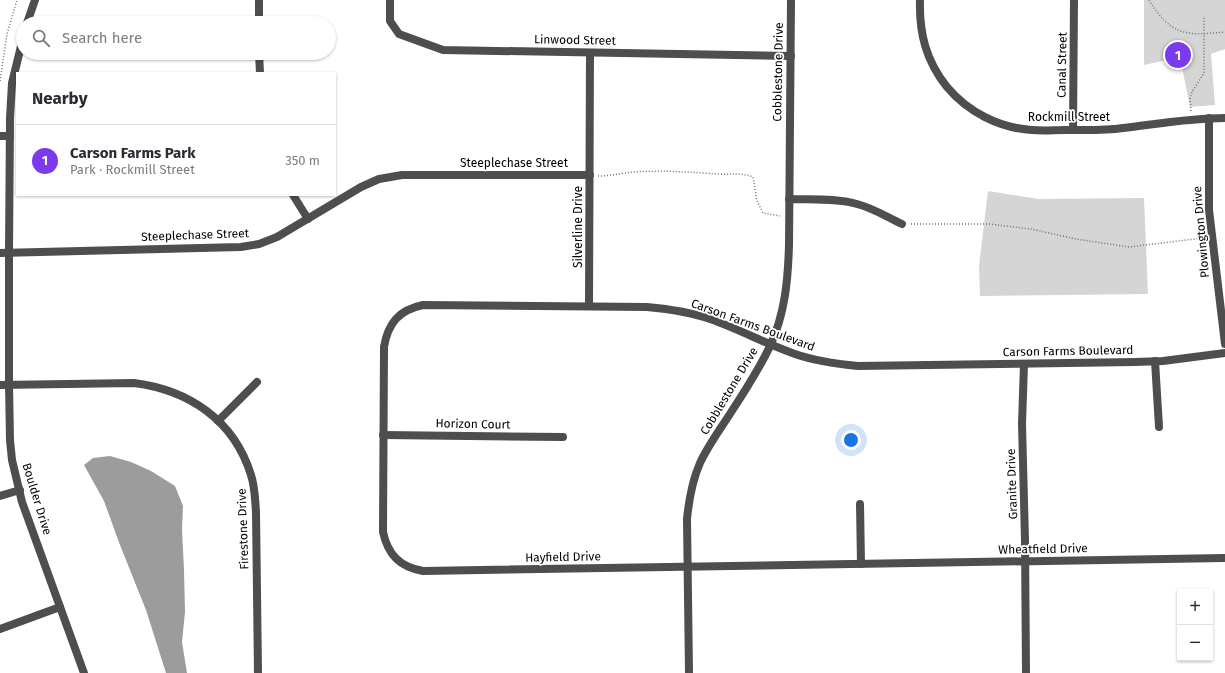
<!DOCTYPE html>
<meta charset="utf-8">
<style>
body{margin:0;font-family:"Fira Sans",sans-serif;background:#f7f7f7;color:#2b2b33}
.controls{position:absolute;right:12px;bottom:12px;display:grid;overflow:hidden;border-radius:0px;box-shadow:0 1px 3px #0004}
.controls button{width:36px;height:36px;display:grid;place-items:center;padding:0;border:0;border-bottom:1px solid #e1e1e2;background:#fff;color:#2b2b33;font:20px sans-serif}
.you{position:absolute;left:851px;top:440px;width:14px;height:14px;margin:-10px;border:3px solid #fff;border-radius:50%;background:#1a73e8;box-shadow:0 0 0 6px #1a73e833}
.badge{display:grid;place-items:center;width:26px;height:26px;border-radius:50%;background:#7c3aed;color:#fff;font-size:13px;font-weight:700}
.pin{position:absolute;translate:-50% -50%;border:2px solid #fff;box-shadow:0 1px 4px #0006}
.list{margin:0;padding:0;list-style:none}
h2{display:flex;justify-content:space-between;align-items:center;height:52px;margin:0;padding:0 16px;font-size:17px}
h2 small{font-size:13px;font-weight:400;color:#7c7c81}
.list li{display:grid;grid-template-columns:26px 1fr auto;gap:12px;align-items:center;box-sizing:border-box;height:72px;padding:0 16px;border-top:1px solid #e1e1e2}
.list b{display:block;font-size:15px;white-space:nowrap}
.list p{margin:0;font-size:13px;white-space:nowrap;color:#7c7c81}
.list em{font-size:13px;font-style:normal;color:#7c7c81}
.icon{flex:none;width:22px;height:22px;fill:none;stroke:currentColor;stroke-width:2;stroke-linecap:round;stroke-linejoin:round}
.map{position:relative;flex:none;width:1225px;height:673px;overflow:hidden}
.search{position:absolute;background:#fff;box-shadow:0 1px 3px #0004;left:16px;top:16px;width:320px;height:44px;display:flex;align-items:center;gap:10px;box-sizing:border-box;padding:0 14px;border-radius:22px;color:#7c7c81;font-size:15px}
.panel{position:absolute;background:#fff;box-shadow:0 1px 3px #0004;left:16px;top:72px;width:320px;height:124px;border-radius:0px}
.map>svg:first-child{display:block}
</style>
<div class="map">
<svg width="1225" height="673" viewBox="0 0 1225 673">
<rect width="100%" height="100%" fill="#fff"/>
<!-- green -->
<g fill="#d5d5d5">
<path d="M1144,0H1225V49L1211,54L1215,105L1190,107L1180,57L1144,65Z"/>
<path d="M988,191L1039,199L1144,198L1148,294L980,296L979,266Z"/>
</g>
<!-- water -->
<path fill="#9c9c9c" d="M110,456L131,462L151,471L175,486L183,506L182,530L184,570L185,612L182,642L187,673H166L146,610L120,545L104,501L84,465L93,458Z"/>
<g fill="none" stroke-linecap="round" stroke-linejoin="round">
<!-- path -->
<g stroke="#707070" stroke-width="1.5" stroke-dasharray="1 2" stroke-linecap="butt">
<path d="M1149,0C1171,36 1186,36 1225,32"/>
<path d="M0,81L7,34L17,0"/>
<path d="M1191,111L1190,99L1192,92L1204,73V17"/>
<path d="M598,176C610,176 622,173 634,172C662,170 689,172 717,174C730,175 740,172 753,177L757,201L763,213L780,216"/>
<path d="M911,224H989L1031,229L1076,239L1129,247L1203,238"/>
</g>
<!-- street -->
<g stroke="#4e4e4e" stroke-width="8">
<path d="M259,0V23"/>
<path d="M390,0V21L399,34L443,50L791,56"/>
<path d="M920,0C919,33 926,61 947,87C968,112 999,128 1032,130C1043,131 1054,130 1065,130C1084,130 1103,131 1123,128C1157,124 1191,118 1225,118"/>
<path d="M27,23L35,0"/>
<path d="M23,38L12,83L10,118L9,252V384L10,440L12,460L22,502L84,673"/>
<path d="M259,53L260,73"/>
<path d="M1209,118V210L1225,344"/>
<path d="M1073,130L1074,0"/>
<path d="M0,136H10"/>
<path d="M293,195L308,219"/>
<path d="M789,199C811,200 835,198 857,204C873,208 887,217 902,224"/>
<path d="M0,253L241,247L259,244L277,237L361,187L379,179L402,175H590"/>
<path d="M589,306L590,53"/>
<path d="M1225,353L1163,361L1135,362L858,366C836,364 815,361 795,354C766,344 739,329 710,319C690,312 669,309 647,307L423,305C399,310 388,323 384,347L383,532C388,555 400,567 423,571L1225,558"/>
<path d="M1155,361L1159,427"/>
<path d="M1024,364L1022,424L1025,540L1026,673"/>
<path d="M0,385L134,383C189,390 234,420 251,475C255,487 255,499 256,512L258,673"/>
<path d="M218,421L257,382"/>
<path d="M383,435L563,437"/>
<path d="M0,496L20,490"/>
<path d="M860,504L861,564"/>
<path d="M0,629L60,607"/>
<path d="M689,673L687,519C689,499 692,481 700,463C706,450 714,438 722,426C739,400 757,374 770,346C785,314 788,280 789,245L791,0"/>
</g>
</g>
<g text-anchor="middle" stroke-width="3.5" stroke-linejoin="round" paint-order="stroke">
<!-- street labels -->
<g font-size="12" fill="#000" stroke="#fff">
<text transform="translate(575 40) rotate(1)" y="4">Linwood Street</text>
<text transform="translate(1062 65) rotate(-89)" y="4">Canal Street</text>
<text transform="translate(778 72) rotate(-89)" y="4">Cobblestone Drive</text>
<text x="1069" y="121">Rockmill Street</text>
<text x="514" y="167">Steeplechase Street</text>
<text transform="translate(578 227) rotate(-90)" y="4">Silverline Drive</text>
<text transform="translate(1201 232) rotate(-95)" y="4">Plowington Drive</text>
<text transform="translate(195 235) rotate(-2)" y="4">Steeplechase Street</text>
<text transform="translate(753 325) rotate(20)" y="4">Carson Farms Boulevard</text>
<text transform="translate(1068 351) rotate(-1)" y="4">Carson Farms Boulevard</text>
<text transform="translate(729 391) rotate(-59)" y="4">Cobblestone Drive</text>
<text transform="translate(473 424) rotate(1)" y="4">Horizon Court</text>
<text transform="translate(1012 484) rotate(-92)" y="4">Granite Drive</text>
<text transform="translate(37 499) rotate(73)" y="4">Boulder Drive</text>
<text transform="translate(243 529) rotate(-92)" y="4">Firestone Drive</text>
<text transform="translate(1043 549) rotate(-1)" y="4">Wheatfield Drive</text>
<text transform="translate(563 557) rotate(-1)" y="4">Hayfield Drive</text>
</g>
</g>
</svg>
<div class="controls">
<button>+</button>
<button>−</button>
</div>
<div class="you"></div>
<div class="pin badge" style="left:1178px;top:55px">1</div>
<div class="search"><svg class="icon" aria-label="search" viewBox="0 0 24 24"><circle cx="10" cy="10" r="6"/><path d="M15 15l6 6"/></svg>Search here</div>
<section class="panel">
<h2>Nearby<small></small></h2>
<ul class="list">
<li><span class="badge">1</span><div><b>Carson Farms Park</b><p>Park · Rockmill Street</p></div><em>350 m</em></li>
</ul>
</section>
</div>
